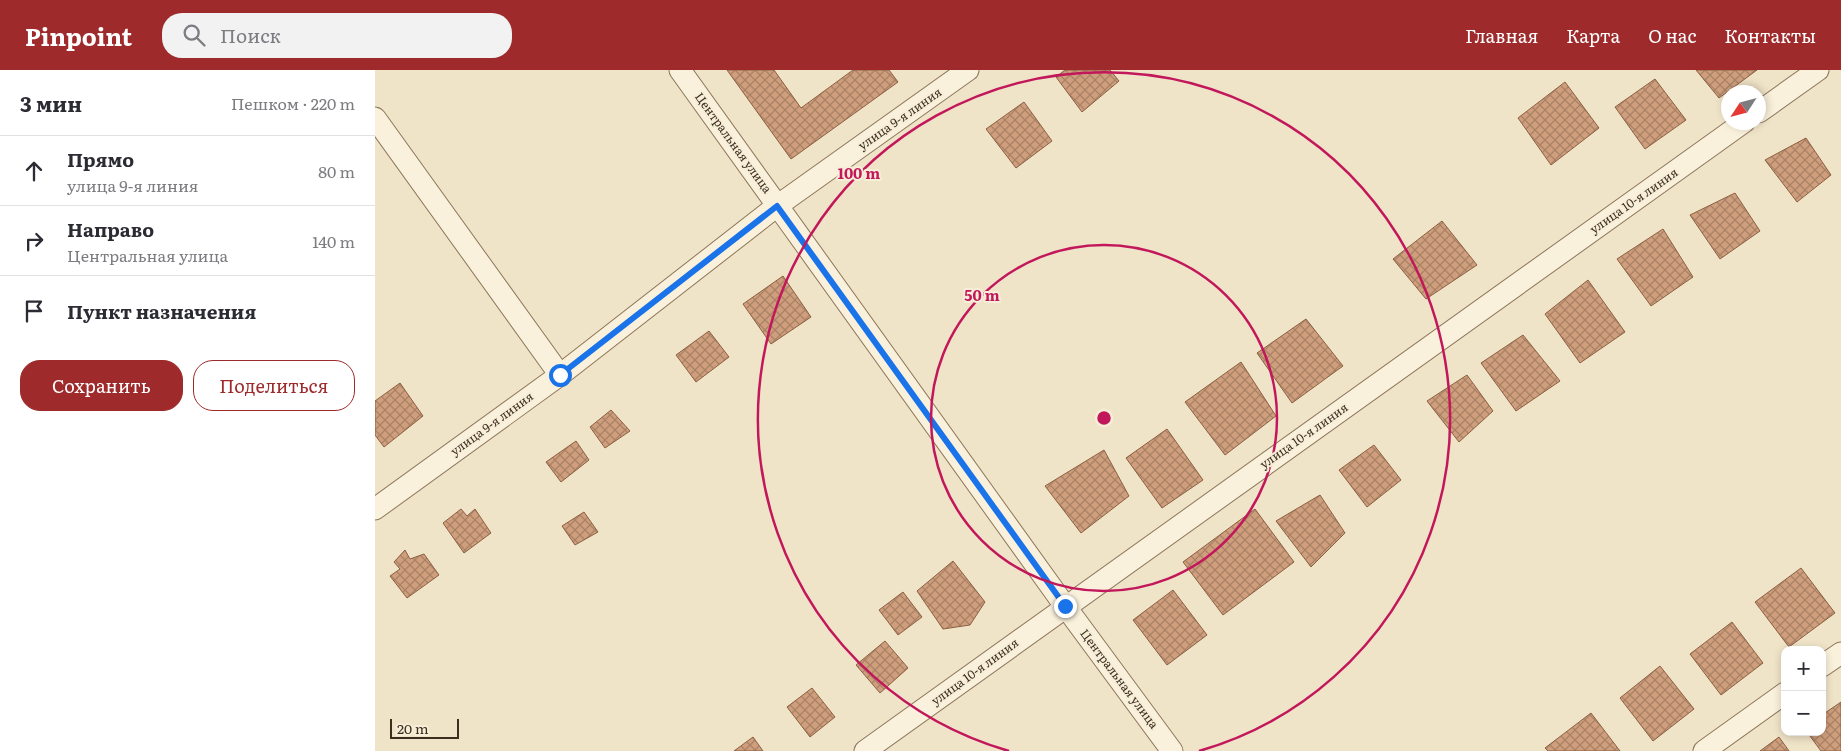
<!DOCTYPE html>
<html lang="ru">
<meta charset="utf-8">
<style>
body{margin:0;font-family:Literata,serif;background:#f2f2f3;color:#2b2b33}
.controls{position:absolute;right:15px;bottom:15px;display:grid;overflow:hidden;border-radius:10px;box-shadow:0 2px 8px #0003}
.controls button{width:45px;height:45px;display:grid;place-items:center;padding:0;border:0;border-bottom:1px solid #e1e1e2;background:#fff;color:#2b2b33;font:25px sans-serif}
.compass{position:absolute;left:1346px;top:15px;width:45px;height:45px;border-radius:50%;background:#fff;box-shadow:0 2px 8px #0003;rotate:234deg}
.scale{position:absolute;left:15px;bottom:12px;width:69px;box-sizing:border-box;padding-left:5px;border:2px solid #3d2e20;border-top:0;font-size:14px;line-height:18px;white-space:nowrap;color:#3d2e20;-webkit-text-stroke:4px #f7eed8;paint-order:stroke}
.stop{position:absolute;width:15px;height:15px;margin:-11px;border:4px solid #1a73e8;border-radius:50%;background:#fff}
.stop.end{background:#1a73e8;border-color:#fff;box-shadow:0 1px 5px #0008}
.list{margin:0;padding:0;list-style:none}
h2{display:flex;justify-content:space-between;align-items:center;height:65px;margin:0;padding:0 20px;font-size:21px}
h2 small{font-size:16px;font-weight:400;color:#7c7c81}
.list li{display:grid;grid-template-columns:32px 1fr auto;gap:15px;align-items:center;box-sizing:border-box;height:70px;padding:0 20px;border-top:1px solid #e1e1e2}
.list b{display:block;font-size:19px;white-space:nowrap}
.list p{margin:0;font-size:16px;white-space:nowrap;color:#7c7c81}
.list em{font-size:16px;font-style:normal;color:#7c7c81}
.actions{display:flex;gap:10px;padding:15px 20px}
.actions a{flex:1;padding:11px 0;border:1px solid #9e2a2b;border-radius:20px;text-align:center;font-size:18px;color:#9e2a2b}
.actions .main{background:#9e2a2b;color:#fff}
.icon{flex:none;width:28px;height:28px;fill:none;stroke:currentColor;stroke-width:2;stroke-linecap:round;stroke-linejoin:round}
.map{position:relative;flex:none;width:1466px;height:681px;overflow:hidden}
header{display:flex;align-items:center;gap:30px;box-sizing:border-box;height:70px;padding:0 25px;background:#9e2a2b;color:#fff}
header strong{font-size:24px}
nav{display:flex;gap:28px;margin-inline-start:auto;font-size:18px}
.search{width:350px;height:45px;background:#f2f2f3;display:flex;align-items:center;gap:12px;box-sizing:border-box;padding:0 18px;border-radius:20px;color:#7c7c81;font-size:19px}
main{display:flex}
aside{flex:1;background:#fff}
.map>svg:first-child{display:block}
</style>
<header>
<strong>Pinpoint</strong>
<div class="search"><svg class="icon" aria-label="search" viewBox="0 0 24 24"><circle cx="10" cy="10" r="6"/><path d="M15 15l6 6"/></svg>Поиск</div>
<nav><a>Главная</a><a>Карта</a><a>О нас</a><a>Контакты</a></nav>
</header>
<main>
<aside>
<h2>3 мин<small>Пешком · 220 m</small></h2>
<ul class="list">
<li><svg class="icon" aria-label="ahead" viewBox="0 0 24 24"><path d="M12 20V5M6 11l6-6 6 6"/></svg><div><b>Прямо</b><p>улица 9-я линия</p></div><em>80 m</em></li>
<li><svg class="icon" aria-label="right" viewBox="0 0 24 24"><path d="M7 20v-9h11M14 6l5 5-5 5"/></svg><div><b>Направо</b><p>Центральная улица</p></div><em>140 m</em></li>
<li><svg class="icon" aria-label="arrive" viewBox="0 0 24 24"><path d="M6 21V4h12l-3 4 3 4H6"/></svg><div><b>Пункт назначения</b></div></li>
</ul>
<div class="actions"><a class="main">Сохранить</a><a>Поделиться</a></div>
</aside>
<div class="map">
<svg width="1466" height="681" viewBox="0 0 1466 681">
<defs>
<pattern id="building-cross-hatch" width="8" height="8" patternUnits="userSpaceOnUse" patternTransform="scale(1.25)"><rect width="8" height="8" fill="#cf9f7d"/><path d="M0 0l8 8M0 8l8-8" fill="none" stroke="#a98266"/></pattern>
</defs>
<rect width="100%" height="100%" fill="#f0e4c8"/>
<!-- building -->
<g fill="url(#building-cross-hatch)" stroke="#8d5f41">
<path d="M352,0H399L426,38L478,0H514L523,12L416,89Z"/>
<path d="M690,0H735L744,11L707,42L681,7Z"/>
<path d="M1321,0H1382L1344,28Z"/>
<path d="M1280,9L1311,50L1270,79L1240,37Z"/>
<path d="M1190,12L1224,58L1176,95L1143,48Z"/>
<path d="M649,32L677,71L641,98L611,59Z"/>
<path d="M1431,68L1456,105L1422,132L1390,90Z"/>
<path d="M1360,123L1385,161L1345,189L1315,145Z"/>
<path d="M1067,151L1102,195L1051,229L1018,189Z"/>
<path d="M1288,159L1318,207L1276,236L1242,189Z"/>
<path d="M408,206L436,247L396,274L368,234Z"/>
<path d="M1213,210L1250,262L1205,293L1170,244Z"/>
<path d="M931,249L968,296L917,333L882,283Z"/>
<path d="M334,261L354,287L321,312L301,285Z"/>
<path d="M1148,265L1185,311L1141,341L1106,293Z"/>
<path d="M866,292L901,346L850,385L810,332Z"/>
<path d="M1092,305L1118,341L1084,372L1052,331Z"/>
<path d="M25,313L48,346L9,377L0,365V331Z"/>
<path d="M236,340L255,361L230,378L215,357Z"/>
<path d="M792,359L828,410L787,438L751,388Z"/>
<path d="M201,371L214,390L186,412L171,392Z"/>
<path d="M999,375L1026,410L992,437L964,400Z"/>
<path d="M729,380L754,426L706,463L670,416Z"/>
<path d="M945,425L970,463L936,497L901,451Z"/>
<path d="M86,439L92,446L100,439L116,463L89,483L68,453Z"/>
<path d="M880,439L919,492L848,545L808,492Z"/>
<path d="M209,442L223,462L200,475L187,456Z"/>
<path d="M30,480L35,489L49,484L64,505L32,528L15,506L25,499L19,492Z"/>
<path d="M578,491L610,532L595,555L568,559L542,521Z"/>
<path d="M1426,498L1460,543L1414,577L1380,532Z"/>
<path d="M798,520L832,565L792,595L758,550Z"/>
<path d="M528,522L547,547L523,565L504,540Z"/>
<path d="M1357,552L1388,593L1346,625L1315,584Z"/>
<path d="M510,571L533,598L505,623L481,595Z"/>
<path d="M1285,596L1319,639L1278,671L1245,628Z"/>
<path d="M437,618L460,647L435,667L412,637Z"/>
<path d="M1466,632V681H1446L1432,662H1447V645Z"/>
<path d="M1216,643L1245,681H1173L1170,678Z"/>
<path d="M378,667L388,681H359Z"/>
<path d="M1404,667L1414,681H1385Z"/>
</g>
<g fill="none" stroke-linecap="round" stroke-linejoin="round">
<!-- street casing -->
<g stroke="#8d765c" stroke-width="23">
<g id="street">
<path d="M305,0L690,536L797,681"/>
<path d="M1384,42L1443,0"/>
<path d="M0,48L185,305"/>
<path d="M0,439L185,305L402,136L593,0"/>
<path d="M1447,596L1466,583"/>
<path d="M490,681L1369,52"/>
<path d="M1329,681L1410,623"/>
</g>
</g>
<!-- street -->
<use href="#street" stroke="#faf1dc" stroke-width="21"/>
</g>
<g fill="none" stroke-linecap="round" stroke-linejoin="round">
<!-- route -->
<path stroke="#1a73e8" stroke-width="6" d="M185,305L402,136L690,536"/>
</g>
<!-- distance rings -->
<g fill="none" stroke="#c2185b" stroke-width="2.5">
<circle cx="729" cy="348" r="173"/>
<path d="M634 681A346 346 0 1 1 824 681"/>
</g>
<g text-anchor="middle" stroke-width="4" stroke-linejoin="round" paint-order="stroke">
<!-- street labels -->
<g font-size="12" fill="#3d2e20" stroke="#f7eed8">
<text transform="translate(525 49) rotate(-35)" y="4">улица 9-я линия</text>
<text transform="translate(358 73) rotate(54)" y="4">Центральная улица</text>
<text transform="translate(1259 131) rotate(-35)" y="4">улица 10-я линия</text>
<text transform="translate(117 354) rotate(-36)" y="4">улица 9-я линия</text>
<text transform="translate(929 366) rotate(-35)" y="4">улица 10-я линия</text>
<text transform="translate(600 602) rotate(-36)" y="4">улица 10-я линия</text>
<text transform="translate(744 609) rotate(53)" y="4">Центральная улица</text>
</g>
</g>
<circle cx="729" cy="348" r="8" fill="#c2185b" stroke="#f7eed8" stroke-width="2.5"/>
<g font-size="15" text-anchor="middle" font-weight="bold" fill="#c2185b" stroke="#f7eed8" stroke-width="4" stroke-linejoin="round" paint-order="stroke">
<text x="484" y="109">100 m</text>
<text x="607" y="231">50 m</text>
</g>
</svg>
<div class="controls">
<button>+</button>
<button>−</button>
</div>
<svg class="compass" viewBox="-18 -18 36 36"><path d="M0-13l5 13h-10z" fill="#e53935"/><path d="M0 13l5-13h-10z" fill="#7c7c81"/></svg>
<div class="scale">20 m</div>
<div class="stop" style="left:185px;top:305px"></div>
<div class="stop end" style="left:690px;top:536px"></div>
</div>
</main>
